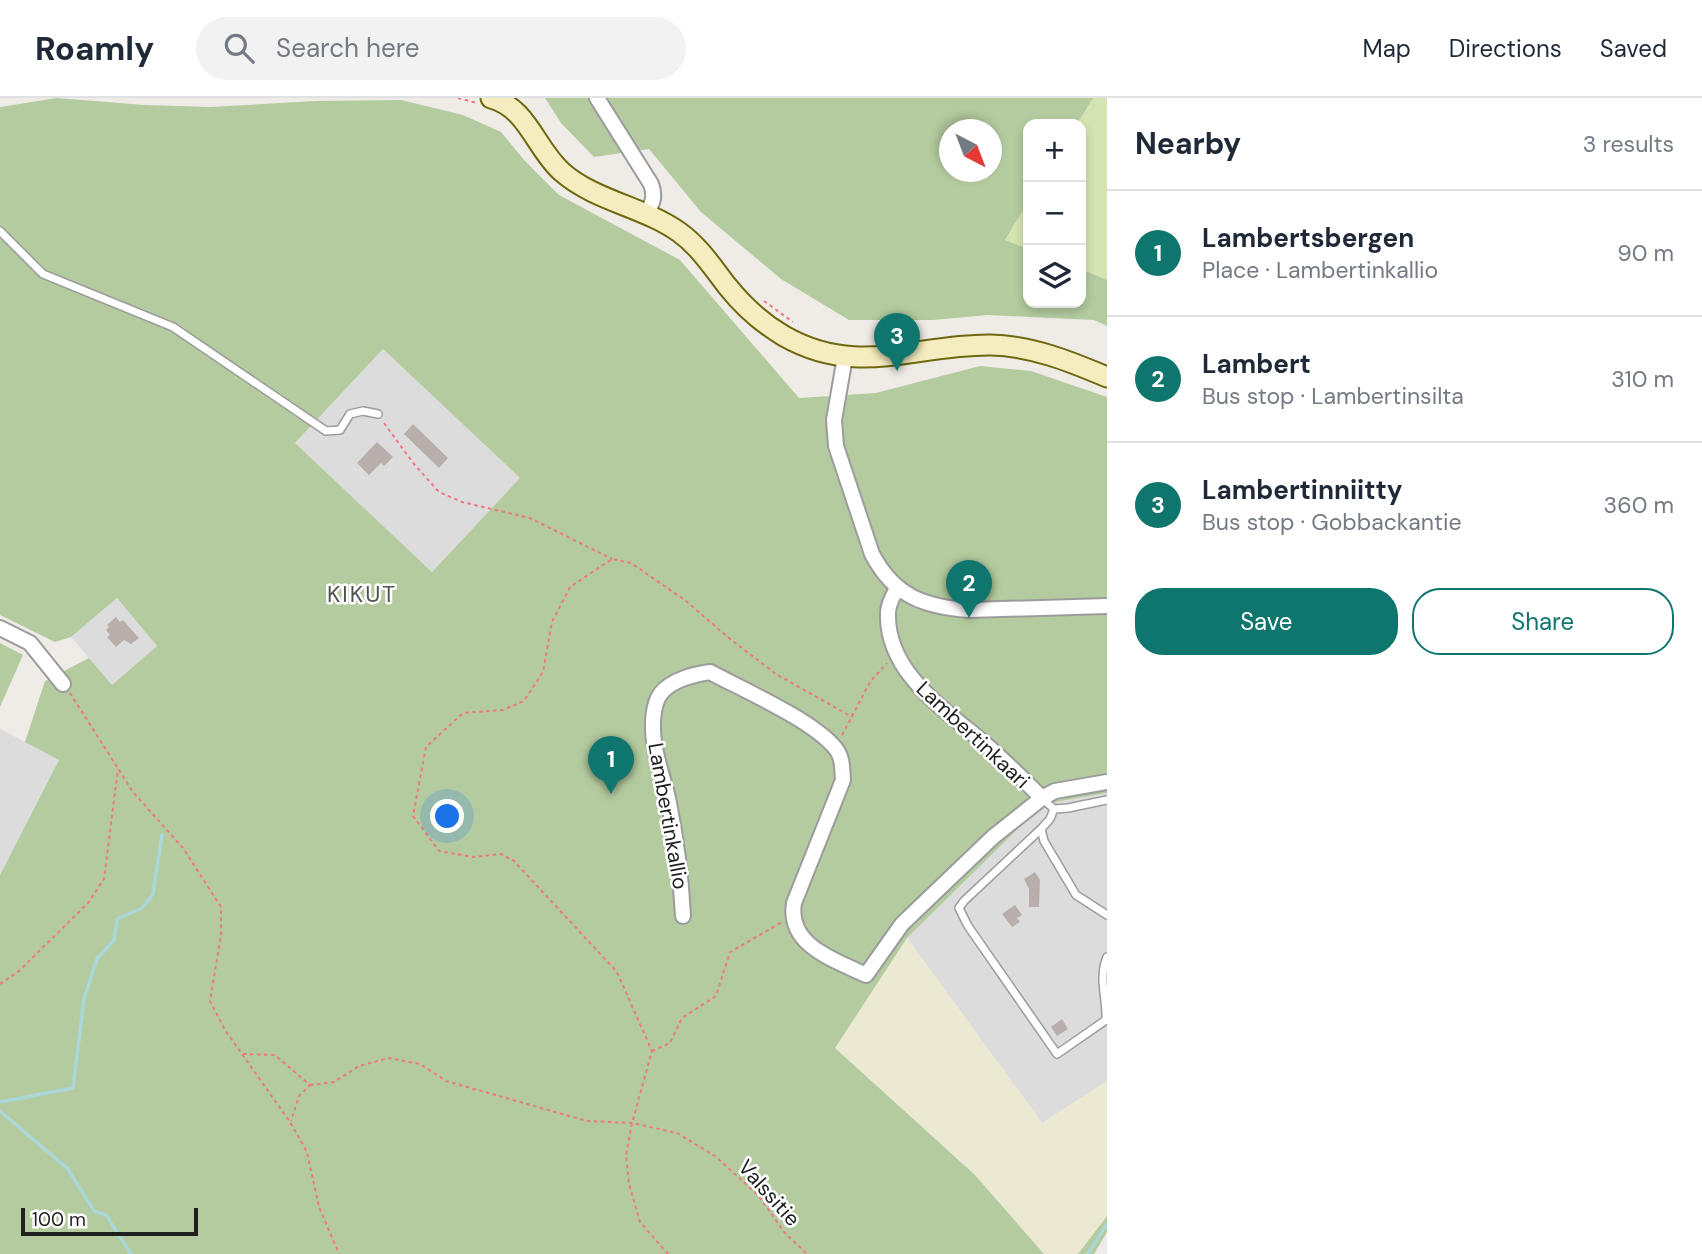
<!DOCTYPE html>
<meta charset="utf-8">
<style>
body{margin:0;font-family:"DM Sans",sans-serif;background:#f2f2f3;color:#1f2937}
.controls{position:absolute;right:21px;top:21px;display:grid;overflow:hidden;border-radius:14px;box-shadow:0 4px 10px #0003}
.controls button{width:63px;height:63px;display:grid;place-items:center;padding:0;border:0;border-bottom:2px solid #e0e1e3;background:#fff;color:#1f2937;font:35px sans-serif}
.compass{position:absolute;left:939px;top:21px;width:63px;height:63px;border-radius:50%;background:#fff;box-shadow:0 4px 10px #0003;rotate:138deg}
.scale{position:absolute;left:21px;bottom:18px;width:177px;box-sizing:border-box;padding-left:7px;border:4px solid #1f1f1f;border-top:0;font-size:19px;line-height:24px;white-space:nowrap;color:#1f1f1f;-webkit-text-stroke:5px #fff;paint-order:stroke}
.you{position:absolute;left:448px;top:719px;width:24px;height:24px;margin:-18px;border:5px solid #fff;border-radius:50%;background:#1a73e8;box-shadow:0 0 0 10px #1a73e833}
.badge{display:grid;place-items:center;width:46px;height:46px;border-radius:50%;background:#0f766e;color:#fff;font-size:23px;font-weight:700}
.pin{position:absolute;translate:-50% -58px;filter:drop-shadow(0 2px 4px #0008)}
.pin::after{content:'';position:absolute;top:37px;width:24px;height:21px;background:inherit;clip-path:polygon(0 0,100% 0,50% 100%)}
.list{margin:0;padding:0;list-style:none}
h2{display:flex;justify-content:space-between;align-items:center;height:91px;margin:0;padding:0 28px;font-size:30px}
h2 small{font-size:23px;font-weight:400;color:#747a83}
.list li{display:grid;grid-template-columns:46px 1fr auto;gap:21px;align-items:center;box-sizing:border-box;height:126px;padding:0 28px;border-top:2px solid #e0e1e3}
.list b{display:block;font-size:26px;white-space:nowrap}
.list p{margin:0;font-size:23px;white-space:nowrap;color:#747a83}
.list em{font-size:23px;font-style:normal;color:#747a83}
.actions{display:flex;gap:14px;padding:21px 28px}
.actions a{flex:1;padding:16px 0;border:2px solid #0f766e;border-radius:28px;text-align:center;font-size:24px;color:#0f766e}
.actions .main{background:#0f766e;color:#fff}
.icon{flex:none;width:38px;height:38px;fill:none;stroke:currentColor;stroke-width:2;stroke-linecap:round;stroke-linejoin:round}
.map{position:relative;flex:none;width:1107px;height:1156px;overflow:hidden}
header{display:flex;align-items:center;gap:42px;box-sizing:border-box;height:98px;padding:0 35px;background:#fff;border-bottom:2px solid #e0e1e3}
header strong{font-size:33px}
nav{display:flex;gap:38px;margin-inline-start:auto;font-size:24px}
.search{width:490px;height:63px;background:#f2f2f3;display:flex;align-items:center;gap:18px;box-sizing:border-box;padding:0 24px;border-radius:38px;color:#747a83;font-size:26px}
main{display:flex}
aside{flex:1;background:#fff}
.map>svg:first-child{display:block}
</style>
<header>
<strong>Roamly</strong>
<div class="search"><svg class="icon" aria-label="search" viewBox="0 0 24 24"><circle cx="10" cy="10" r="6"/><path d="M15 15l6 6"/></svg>Search here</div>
<nav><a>Map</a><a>Directions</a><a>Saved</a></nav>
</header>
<main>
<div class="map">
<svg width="1107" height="1156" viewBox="0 0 1107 1156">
<rect width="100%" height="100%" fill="#efebe6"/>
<!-- residential -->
<g fill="#dddcdd">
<path d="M383,251L520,380L432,474L295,345Z"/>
<path d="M117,500L157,548L112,587L71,539Z"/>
<path d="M0,631L60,662L0,777Z"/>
<path d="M1107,695V983L1042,1025L907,840L1043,706Z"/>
</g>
<!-- farmland -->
<path fill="#ece9d3" d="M907,840L1042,1025L1107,983V1118L1078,1156H1044L975,1077L835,950Z"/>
<!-- grass -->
<g fill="#d4e5b1">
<path d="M1093,0H1107V182L1081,171V26H1077Z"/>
<path d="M1028,104V151L1005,142Z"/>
</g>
<!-- forest -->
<g fill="#b4cb9f" fill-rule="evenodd">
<path d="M57,0L144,7L210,9L316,3L401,2L463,17L501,34L525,63L559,97L680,162L799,300L876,295L980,268L1031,273L1107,299V695L1043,706L907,840L835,950L975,1077L1044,1156H0V777L59,662L25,644L45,583L89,560L112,587L157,548L117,500L71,539L55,544L0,517V9ZM383,251L520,380L432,474L295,345Z"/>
<path d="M545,0H1093L1077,26H1028V104L1005,142L1028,151V205H1081V171L1107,182V228L1094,222L988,217L933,222H849L781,181L701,114L649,51L594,59L561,25ZM950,32H992V74H950Z"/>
<path d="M0,545L23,557L0,609Z"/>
<path d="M1107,1118V1134L1094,1156H1078Z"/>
</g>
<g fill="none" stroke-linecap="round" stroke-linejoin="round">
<!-- stream -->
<g stroke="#abd7d9" stroke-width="3.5">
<path d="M0,1004L73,990L84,901L97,861L114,842L117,821L142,810L153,796L162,737"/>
<path d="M0,1013L68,1071L94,1113L106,1117L131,1156"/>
<path d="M1088,1156L1107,1126"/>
</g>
</g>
<!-- building -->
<g fill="#b8afac">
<path d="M413,326L448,360L439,370L404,336Z"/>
<path d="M377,344L393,359L384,368L381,365L369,377L357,365Z"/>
<path d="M116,519L120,524L123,522L139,540L131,546L124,542L116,549L107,539L110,537L106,532L109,529L107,527Z"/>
<path d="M1035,774L1040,782L1039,809H1029V791L1024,781Z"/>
<path d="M1015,807L1022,817L1017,820L1020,824L1012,829L1002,816Z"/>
<path d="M1062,921L1068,931L1057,938L1051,929Z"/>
</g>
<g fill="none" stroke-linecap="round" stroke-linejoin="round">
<!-- lane casing -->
<g stroke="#9c9c9c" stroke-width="10">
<g id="lane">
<path d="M0,133L43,176L173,229L326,333L340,332L350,316L363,313L378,316"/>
<path d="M1045,700V703L1054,711L1068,710L1107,702"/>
<path d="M1054,711L1050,721L1041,731L1044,743L1076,797L1107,817"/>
<path d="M1041,731L964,803L959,810L968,828L1057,956L1106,922C1107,899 1098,881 1107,859"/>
</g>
</g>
<!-- street casing -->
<g stroke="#9c9c9c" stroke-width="18">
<g id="street">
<path d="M597,0L651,86C656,99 652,106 646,117"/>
<path d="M845,259L834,322L836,348L872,456C894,498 924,509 969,512L1107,508"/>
<path d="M897,490C893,498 888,506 888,515C886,574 944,611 983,644C1004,662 1023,681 1042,700"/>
<path d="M0,530L30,545L63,586"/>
<path d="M683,818C681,778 676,739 668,700C664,682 656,662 654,643C652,629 652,607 661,595C672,582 694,576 710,574C743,592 813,622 836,651C843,660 842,671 843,682L794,805C787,848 835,862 866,877L902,826L993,739L1042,700L1055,693L1107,684"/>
</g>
</g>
<!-- secondary casing -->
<g stroke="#6f670e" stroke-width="23">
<path id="secondary" d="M491,0C528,10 535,50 562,74C595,103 644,109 679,134C700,149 713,170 728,189C744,209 762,225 784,238C858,280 914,246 991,247C1032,248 1069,263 1107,279"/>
</g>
<!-- path -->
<g stroke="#ef7882" stroke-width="2" stroke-dasharray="3.5 3.5" stroke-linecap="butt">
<path d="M458,0L477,5"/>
<path d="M764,203L793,224"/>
<path d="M384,325L414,366L439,394L462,404L530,420L612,461"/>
<path d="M70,595L133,694L183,750L221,809V837L210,903L225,932L290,1024L307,1054L319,1109L339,1156"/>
<path d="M842,637L870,584L887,565"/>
<path d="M0,886L18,874L88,805L104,781L118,671"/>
<path d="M652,953L670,945L682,920L716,898L730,854L782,824"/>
<path d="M243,956L275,957L310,987L299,998L291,1023"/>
<path d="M310,987L334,984L359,968L389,960L420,966L446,983L587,1023L632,1025L677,1035L715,1058L759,1098L784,1134L807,1156"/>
<path d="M668,1156L640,1124L629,1086L626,1057L632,1025L652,953L617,874L514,763L501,756L473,759L439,753L413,718L426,649L463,615L503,612L524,603L543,574L552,524L570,489L612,461L631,465L686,503L730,541L776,576L852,619"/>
</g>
<!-- lane -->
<use href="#lane" stroke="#fff" stroke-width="7"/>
<!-- street -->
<use href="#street" stroke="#fff" stroke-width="14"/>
<!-- secondary -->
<use href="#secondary" stroke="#f5edbf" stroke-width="19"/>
</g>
<g text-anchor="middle" stroke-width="5" stroke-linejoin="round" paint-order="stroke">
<!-- street labels -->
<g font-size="21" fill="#1f1f1f" stroke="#fff">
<text transform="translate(973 637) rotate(43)" y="7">Lambertinkaari</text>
<text transform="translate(668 718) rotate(80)" y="7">Lambertinkallio</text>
<text transform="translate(769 1095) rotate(48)" y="7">Valssitie</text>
</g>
<!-- neighbourhood labels -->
<g font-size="23" letter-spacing="2" fill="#525252" stroke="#fff">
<text x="362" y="504">KIKUT</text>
</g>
</g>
</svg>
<div class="controls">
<button>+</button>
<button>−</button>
<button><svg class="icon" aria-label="layers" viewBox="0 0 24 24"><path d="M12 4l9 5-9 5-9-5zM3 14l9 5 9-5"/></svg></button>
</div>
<svg class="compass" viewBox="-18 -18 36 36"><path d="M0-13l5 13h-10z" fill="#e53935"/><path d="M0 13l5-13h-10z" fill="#747a83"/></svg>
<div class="scale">100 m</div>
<div class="you"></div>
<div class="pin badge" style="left:611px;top:696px">1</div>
<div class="pin badge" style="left:969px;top:520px">2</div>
<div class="pin badge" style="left:897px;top:273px">3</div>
</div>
<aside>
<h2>Nearby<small>3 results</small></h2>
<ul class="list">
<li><span class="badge">1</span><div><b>Lambertsbergen</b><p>Place · Lambertinkallio</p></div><em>90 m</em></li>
<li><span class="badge">2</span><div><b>Lambert</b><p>Bus stop · Lambertinsilta</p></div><em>310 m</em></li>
<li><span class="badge">3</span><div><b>Lambertinniitty</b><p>Bus stop · Gobbackantie</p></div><em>360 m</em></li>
</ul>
<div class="actions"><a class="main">Save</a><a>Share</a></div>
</aside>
</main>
